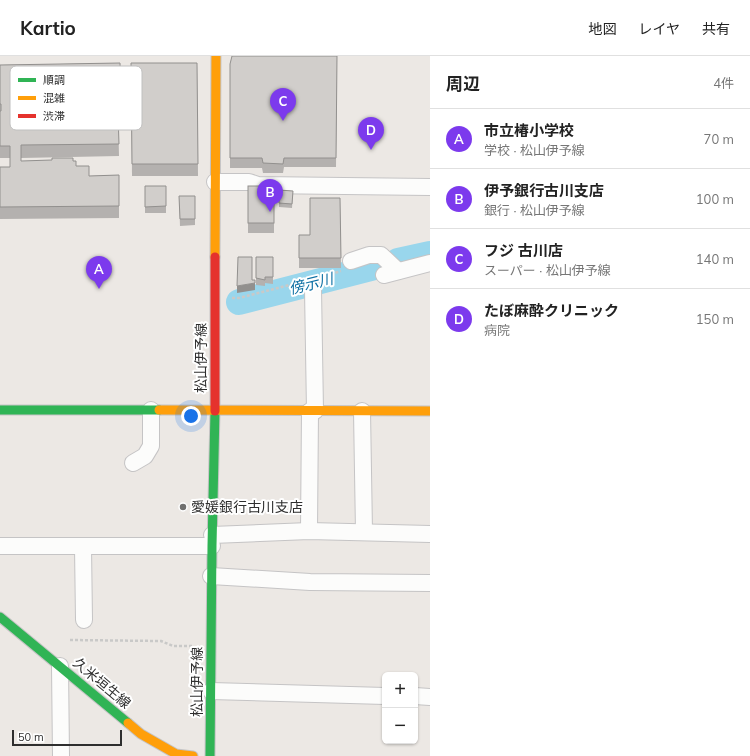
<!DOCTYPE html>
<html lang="ja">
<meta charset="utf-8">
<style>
body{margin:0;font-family:Mulish,"Noto Sans JP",sans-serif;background:#f6f6f6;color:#222}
.controls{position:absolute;right:12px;bottom:12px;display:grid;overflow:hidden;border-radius:6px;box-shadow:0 1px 3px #0004}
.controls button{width:36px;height:36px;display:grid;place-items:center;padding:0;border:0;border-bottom:1px solid #e0e0e0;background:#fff;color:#222;font:20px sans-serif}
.scale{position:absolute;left:12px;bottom:10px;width:110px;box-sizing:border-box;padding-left:4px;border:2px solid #2e2e2e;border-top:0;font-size:11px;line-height:14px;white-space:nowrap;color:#2e2e2e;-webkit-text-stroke:3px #fff;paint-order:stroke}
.you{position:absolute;left:191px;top:360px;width:14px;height:14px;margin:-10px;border:3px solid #fff;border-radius:50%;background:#1a73e8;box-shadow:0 0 0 6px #1a73e833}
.badge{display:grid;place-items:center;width:26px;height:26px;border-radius:50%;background:#7c3aed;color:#fff;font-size:13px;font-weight:700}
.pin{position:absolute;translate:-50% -33px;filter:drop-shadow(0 1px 2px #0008)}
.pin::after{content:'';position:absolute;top:21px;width:14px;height:12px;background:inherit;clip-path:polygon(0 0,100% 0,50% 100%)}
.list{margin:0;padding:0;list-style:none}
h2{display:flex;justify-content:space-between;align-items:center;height:52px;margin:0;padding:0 16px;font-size:17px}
h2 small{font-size:13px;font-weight:400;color:#767676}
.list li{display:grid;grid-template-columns:26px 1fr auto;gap:12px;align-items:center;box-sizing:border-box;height:60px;padding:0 16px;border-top:1px solid #e0e0e0}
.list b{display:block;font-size:15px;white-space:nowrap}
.list p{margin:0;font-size:13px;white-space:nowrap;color:#767676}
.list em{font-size:13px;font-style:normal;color:#767676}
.map{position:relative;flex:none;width:430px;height:700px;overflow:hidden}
header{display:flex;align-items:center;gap:24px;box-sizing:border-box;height:56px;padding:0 20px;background:#fff;border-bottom:1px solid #e0e0e0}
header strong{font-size:19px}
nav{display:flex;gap:22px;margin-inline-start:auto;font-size:14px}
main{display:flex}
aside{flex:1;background:#fff}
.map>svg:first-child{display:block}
</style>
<header>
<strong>Kartio</strong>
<nav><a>地図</a><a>レイヤ</a><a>共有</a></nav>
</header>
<main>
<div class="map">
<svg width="430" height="700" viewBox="0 0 430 700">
<rect width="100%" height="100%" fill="#ece8e4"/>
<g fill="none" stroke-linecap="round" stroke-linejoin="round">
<!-- river -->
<g stroke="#99d6ec" stroke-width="26">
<path d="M398,205L430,198"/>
<path d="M239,246L383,209"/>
</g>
<!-- street casing -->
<g stroke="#c5c4c5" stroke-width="18">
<g id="street">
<path d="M215,126H249L258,129L430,131"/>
<path d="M351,205L369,199H381L398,215"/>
<path d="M384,219L430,207"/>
<path d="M313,233L315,355"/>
<path d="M362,355L364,476"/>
<path d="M133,407L145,400L151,390V354"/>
<path d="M309,475L310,355"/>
<path d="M212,479L309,475L430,478"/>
<path d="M0,490H212"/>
<path d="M83,491L84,564"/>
<path d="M211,520L310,526L430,527"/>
<path d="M60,610L61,700"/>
<path d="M211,635L385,640"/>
<path d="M415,640L430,641"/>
</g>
</g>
<!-- fast casing -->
<g stroke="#c5c4c5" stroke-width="11">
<g id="fast">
<path d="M0,354H159"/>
<path d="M0,561L128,667"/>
<path d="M210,700L212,490L215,355"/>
</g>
</g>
<!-- slow casing -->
<g stroke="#c5c4c5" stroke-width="11">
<g id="slow">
<path d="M215,201L216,0"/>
<path d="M159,354L430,355"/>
<path d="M128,667L141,678L176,698L193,700"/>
</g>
</g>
<!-- jam casing -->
<g stroke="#c5c4c5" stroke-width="11">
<path id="jam" d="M215,355V201"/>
</g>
<!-- path -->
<g stroke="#c9c9c8" stroke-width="2.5" stroke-dasharray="3 2" stroke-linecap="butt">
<path d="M321,221L341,215"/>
<path d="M232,242H239L301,226"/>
<path d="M70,584L161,585L173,590H193"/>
</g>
<!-- street -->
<use href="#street" stroke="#fcfcfb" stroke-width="16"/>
<!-- fast -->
<use href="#fast" stroke="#30b455" stroke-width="9"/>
<!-- slow -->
<use href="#slow" stroke="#ff9f0a" stroke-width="9"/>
<!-- jam -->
<use href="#jam" stroke="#e5322d" stroke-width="9"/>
</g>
<!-- wall -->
<g fill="#b4b1af">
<path d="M337,0L336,111H284L283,117H263L262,112H230V8Z"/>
<path d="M120,7L121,57H97L98,58H118L119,100L21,102V105H73L76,110L89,120L119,119V162L0,163V111H10V102H0V9Z"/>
<path d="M131,7H197L198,120H132Z"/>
<rect x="145" y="130" width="21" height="27"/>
<rect x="248" y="130" width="26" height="47"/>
<path d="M279,134L293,135L292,152L279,151Z"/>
<path d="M179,140H195V169L180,170Z"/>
<path d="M340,142L341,212H299V179H310Z"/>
<path d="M256,201H273V228L265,227V230L256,229Z"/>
</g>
<!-- shaded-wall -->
<path fill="#92908e" d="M255,227V234L237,237V230Z"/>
<!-- building -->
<g fill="#d1cecb" stroke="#92908e">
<path d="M232,0H337L336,102H284L283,108L263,107L262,102H230V8Z"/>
<path d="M120,7L121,44L97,45L98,58H118L119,88L21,89V105L52,104V102H73V105H76V110H89V120L119,119V150L0,151V111H10V90H0V55H1V48H0V9Z"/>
<path d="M131,7H197L198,108H132Z"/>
<path d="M145,130H166V150L145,151Z"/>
<rect x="248" y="130" width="26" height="37"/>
<path d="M279,134L293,135L292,148L279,147Z"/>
<path d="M179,140H195V163H180Z"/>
<path d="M310,142H340L341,202H299V179H310Z"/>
<path d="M238,201H252V224H255V227L237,230Z"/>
<path d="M256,201H273V221H265V224L256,222Z"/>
</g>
<!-- markers -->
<circle fill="#706f6e" stroke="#fff" stroke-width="1.5" cx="183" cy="451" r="4"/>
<g text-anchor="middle" stroke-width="4" stroke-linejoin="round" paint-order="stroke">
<!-- street labels -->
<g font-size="14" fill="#2e2e2e" stroke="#fff">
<text transform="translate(201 302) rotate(-90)" y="5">松山伊予線</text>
<text transform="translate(197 626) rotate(-90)" y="5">松山伊予線</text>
<text transform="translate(102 627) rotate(40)" y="5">久米垣生線</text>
</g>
<!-- poi labels -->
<g font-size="14" fill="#2e2e2e" stroke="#fff" text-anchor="start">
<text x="191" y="456">愛媛銀行古川支店</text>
</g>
<!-- water labels -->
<g font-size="15" font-style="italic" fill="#0d6fa3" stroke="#fff">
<text transform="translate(311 228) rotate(-14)" y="5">傍示川</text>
</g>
</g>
<!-- legend -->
<rect x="10" y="10" width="132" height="64" rx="6" fill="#fff" stroke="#c0c0c0" stroke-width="1"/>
<rect x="18" y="22" width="18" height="4" fill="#30b455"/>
<rect x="18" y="40" width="18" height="4" fill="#ff9f0a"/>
<rect x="18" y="58" width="18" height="4" fill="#e5322d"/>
<g font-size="11" fill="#2e2e2e">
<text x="43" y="28">順調</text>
<text x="43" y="46">混雑</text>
<text x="43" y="64">渋滞</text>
</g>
</svg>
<div class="controls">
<button>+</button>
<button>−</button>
</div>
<div class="scale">50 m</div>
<div class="you"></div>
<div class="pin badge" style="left:99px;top:233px">A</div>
<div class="pin badge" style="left:270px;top:156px">B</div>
<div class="pin badge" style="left:283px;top:65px">C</div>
<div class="pin badge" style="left:371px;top:94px">D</div>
</div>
<aside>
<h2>周辺<small>4件</small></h2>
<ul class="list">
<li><span class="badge">A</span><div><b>市立椿小学校</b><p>学校 · 松山伊予線</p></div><em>70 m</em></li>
<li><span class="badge">B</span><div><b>伊予銀行古川支店</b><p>銀行 · 松山伊予線</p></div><em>100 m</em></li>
<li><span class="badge">C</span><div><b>フジ 古川店</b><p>スーパー · 松山伊予線</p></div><em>140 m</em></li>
<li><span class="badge">D</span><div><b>たぼ麻酔クリニック</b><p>病院</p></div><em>150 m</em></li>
</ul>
</aside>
</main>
